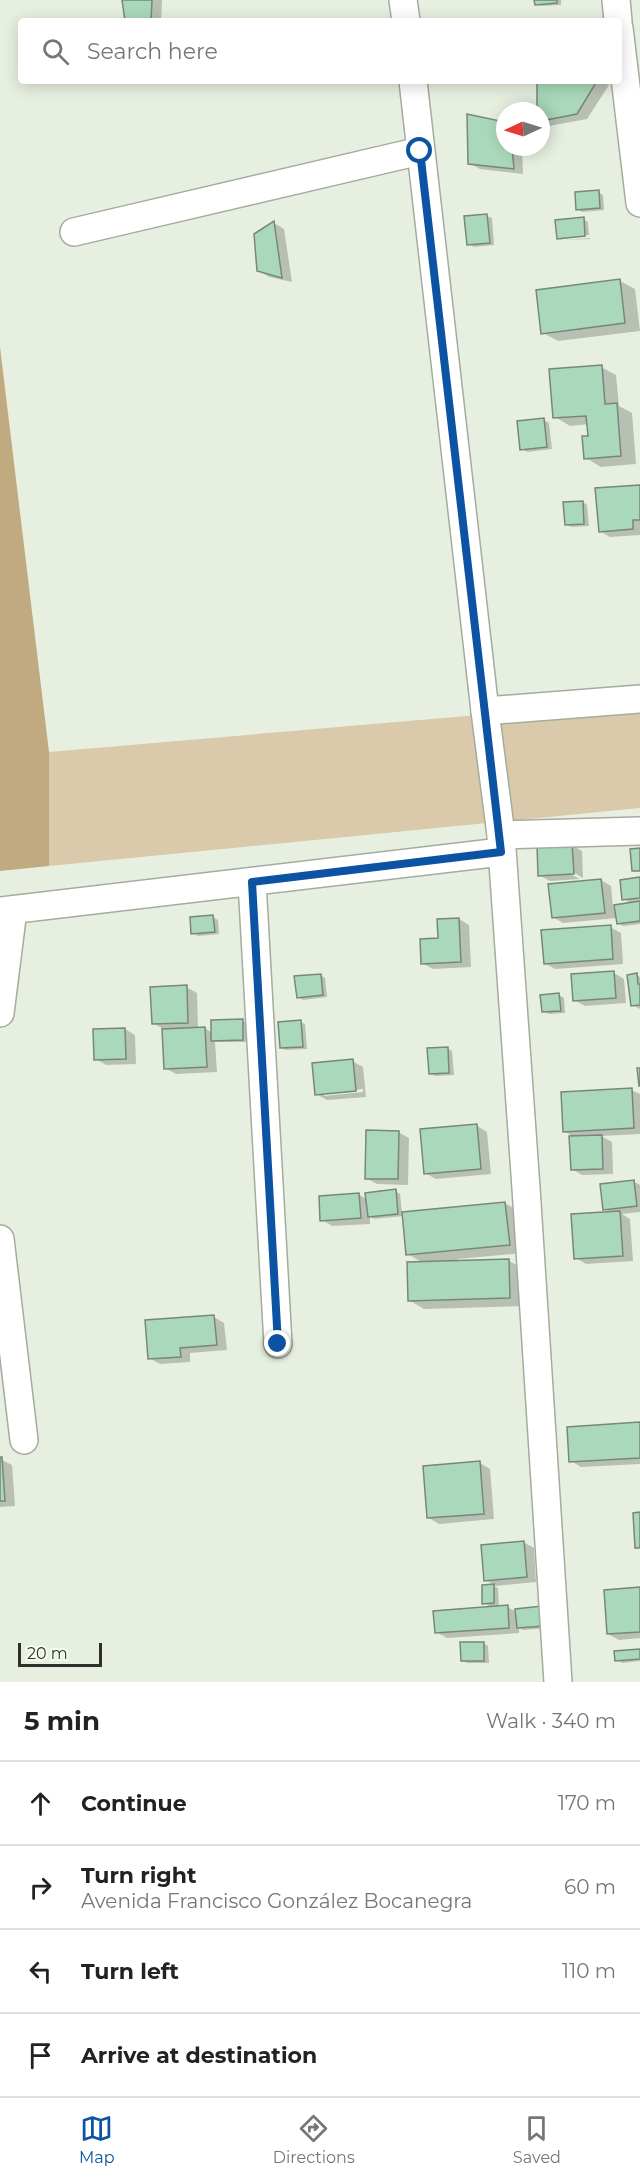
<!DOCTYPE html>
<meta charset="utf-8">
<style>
body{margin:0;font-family:Montserrat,sans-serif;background:#f6f6f6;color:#222}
.compass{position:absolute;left:496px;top:102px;width:54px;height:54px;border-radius:50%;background:#fff;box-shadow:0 3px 15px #0003;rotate:266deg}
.scale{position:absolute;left:18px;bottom:15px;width:84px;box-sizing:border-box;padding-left:6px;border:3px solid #2f322c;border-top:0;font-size:16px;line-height:21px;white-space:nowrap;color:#2f322c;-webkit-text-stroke:4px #f5feee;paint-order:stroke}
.stop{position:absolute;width:18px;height:18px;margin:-14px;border:4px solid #0c54a3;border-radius:50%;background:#fff}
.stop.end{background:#0c54a3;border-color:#fff;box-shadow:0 2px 6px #0008}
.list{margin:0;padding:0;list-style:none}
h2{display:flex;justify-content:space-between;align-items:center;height:78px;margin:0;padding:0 24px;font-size:26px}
h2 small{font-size:20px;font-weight:400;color:#767676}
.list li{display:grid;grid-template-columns:39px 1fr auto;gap:18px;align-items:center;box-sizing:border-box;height:84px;padding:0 24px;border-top:2px solid #e0e0e0}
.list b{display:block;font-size:22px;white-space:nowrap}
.list p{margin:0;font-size:20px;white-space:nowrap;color:#767676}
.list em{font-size:20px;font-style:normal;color:#767676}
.icon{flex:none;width:33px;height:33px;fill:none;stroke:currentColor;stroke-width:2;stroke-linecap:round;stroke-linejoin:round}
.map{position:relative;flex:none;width:640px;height:1682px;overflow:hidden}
.search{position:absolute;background:#fff;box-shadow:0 3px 15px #0003;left:18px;right:18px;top:18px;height:66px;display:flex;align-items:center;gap:15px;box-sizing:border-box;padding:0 21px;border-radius:6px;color:#767676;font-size:22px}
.sheet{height:414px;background:#fff}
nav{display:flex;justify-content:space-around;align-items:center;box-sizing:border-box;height:84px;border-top:2px solid #e0e0e0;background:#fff;font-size:16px;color:#767676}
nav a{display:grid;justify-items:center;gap:3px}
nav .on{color:#0c54a3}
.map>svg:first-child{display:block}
</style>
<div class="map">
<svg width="640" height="1682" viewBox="0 0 640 1682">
<rect width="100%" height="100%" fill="#e7f0e0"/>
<!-- green -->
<path fill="#dac9ab" d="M640,701V808L49,866V752Z"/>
<!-- forest -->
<path fill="#c2aa80" d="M0,347L49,752V866L0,871Z"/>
<!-- shadow -->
<g fill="#0003" fill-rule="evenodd">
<path d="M124,0H162L161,21H127Z"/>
<path d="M536,0H561V5L541,6L536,4Z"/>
<path d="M538,81H601L609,85L587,119L549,126L541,122V111H538Z"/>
<path d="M505,124V147H522L523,174L480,169L469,163Z"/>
<path d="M598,192L603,195L604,210L582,212L577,209Z"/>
<path d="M487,216L492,218L494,245L474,247L469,244Z"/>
<path d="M583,219L588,222L589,235L561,237V240L558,238Z"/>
<path d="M274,223L284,229L292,282L269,277L258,270Z"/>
<path d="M590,238V239L562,240Z"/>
<path d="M620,281L635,289L640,331L558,341L543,333Z"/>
<path d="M601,367L616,375L619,406L632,413L636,464L601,467L586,458L590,437L589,424L570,426L555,417Z"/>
<path d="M544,420L549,423L552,449L527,452L522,449Z"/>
<path d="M640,486V535L610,537L600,531Z"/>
<path d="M583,502L587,505L589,526L571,527L566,524Z"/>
<path d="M572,845L582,851L583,878L568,869L566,872L580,879L550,881L539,875Z"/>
<path d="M640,879V924L623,926L618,923L617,918L563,923L553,917L601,880L611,886L613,907L632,904L624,899Z"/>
<path d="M213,917L218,920L219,934L198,936L193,933Z"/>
<path d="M459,919L469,925L471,967L433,969L422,963Z"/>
<path d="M610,927L621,933L623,964L555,969L545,963Z"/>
<path d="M614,973L624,979L626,1003L585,1006L574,1000Z"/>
<path d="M320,975L325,978L327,997L303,1000L298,997Z"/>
<path d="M637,975L640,977V1009L632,1005Z"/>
<path d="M186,987L197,993L198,1028H205L212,1033L242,1021L247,1023V1042H215L217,1072L176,1074L165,1068L163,1029L153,1023Z"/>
<path d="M559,995L564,998L565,1013L549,1014L544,1011Z"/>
<path d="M300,1022L305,1024L307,1049L286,1050L281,1048Z"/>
<path d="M125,1029L135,1035L136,1064L106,1065L96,1059Z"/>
<path d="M447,1048L452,1051L454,1075L435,1076L430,1073Z"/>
<path d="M352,1061L363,1067L366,1097L327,1100L316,1094ZM363,1089V1092L324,1096V1093Z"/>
<path d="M631,1090L640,1094V1134L601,1136L612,1142L613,1174L582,1175L572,1169L575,1137L565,1132Z"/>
<path d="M477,1126L487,1132L491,1174L436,1179L425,1173Z"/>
<path d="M398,1132L409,1138L408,1185L377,1184L366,1178Z"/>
<path d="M633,1181L640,1185V1212L622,1214L630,1219L633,1261L586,1264L576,1258L612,1213L605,1209Z"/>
<path d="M395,1191L400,1194L402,1213L505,1203L520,1212L524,1253L457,1259L458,1262L509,1261L524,1269L525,1306L424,1309L409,1300L423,1263L408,1254L404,1216L374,1219L370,1217V1224L332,1226L322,1220L358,1194L368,1200Z"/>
<path d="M214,1317L224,1323L227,1350L190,1353V1362L160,1364L149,1358Z"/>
<path d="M640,1423V1464L581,1467L571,1461Z"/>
<path d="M0,1459L12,1465L15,1506L0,1507Z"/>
<path d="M480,1463L490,1469L494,1519L439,1524L429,1518Z"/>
<path d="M523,1542L534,1548L536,1582L494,1586L498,1588L499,1608L507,1607L548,1628L523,1630L519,1628V1633L447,1638L436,1632L493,1608L484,1603L483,1586L495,1585L485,1580Z"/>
<path d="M640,1589V1638L619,1640L608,1634Z"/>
<path d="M483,1643L488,1646L489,1663H467L462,1660Z"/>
<path d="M640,1650V1661L622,1663L617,1660Z"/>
</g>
<!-- building -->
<g fill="#aad8ba" stroke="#78877c" stroke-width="1.5">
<path d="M122,0H152L151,21H125Z"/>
<path d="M534,0H557V3L535,5Z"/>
<path d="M537,81H597L577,114L541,121V111H537Z"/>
<path d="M467,114L505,122V147H512L514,169L468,164Z"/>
<path d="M599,190L600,208L576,210L575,192Z"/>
<path d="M487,214L490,243L467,245L464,216Z"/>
<path d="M584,217L585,236L557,239L555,220Z"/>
<path d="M274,221L282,278L257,271L254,234Z"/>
<path d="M620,279L625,323L541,334L536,290Z"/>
<path d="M602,365L605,404L617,403L621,456L584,459L582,436H588L586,416L553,418L549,369Z"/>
<path d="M544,418L547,447L520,450L517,421Z"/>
<path d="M640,485V520H633V529L599,532L595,488Z"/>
<path d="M583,501L584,524L565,525L563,502Z"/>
<path d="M572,843L574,874L538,876L537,845Z"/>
<path d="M640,848V871H632L630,849Z"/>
<path d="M640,877V898L622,900L620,880Z"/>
<path d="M601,879L605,913L552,918L548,884Z"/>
<path d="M640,901V921L617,924L614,905Z"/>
<path d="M213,915L215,932L191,934L190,917Z"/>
<path d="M459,918L461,962L421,964L420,939L438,938L437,919Z"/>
<path d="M611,925L613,959L544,964L541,930Z"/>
<path d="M614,971L616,998L573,1001L571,974Z"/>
<path d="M637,973L638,984H640V1005L631,1006L627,975Z"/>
<path d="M321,974L323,995L297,998L294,976Z"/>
<path d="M187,985L188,1023L152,1024L150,987Z"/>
<path d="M559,993L561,1011L542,1012L540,995Z"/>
<path d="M243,1019V1040L211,1041V1020Z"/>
<path d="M301,1020L303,1047L280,1048L278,1022Z"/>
<path d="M205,1027L207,1067L164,1069L162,1029Z"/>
<path d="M125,1028L126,1059L94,1060L93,1029Z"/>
<path d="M448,1047L449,1073L429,1074L427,1048Z"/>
<path d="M353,1059L356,1091L315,1095L312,1063Z"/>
<path d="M637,1068H640V1086H639Z"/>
<path d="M632,1088L634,1128L563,1132L561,1092Z"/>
<path d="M477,1124L481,1169L424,1174L420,1129Z"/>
<path d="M366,1130L399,1131L398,1179H365Z"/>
<path d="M602,1135L603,1169L571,1170L569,1136Z"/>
<path d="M634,1180L637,1206L603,1210L600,1184Z"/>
<path d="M396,1189L398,1214L368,1217L365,1193Z"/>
<path d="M359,1193L361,1218L320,1221L319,1196Z"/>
<path d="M505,1202L510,1245L406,1255L402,1212Z"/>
<path d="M620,1211L623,1256L574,1259L571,1214Z"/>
<path d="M509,1259L510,1298L408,1301L407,1262Z"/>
<path d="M214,1315L217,1345L180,1348L181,1357L148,1359L145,1320Z"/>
<path d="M640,1422V1458L569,1462L567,1427Z"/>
<path d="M0,1457H2L5,1501H0Z"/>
<path d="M480,1461L484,1514L427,1518L423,1466Z"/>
<path d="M640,1512V1548H635L633,1513Z"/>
<path d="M524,1541L527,1577L484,1581L481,1545Z"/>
<path d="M494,1584V1603L482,1604V1585Z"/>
<path d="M640,1587V1632L607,1634L604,1590Z"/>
<path d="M508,1605L509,1628L435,1633L433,1611Z"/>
<path d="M542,1606L544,1626L517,1628L515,1609Z"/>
<path d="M460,1642H484V1661H461Z"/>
<path d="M640,1649V1659L615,1661L614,1651Z"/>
</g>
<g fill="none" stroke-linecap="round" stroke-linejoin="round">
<!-- minor casing -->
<g stroke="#a3ac9d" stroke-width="30">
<g id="minor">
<path d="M403,0L406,21"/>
<path d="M616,0L618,21"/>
<path d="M619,28L640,203"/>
<path d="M413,81L485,711L501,835L526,1188L558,1682"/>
<path d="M74,232L420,151"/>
<path d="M485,711L640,699"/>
<path d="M501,835L640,831"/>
<path d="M252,882L278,1344"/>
<path d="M0,911L501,852"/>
<path d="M0,1013L13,910"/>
<path d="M0,1239L24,1440"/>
</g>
</g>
<!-- minor -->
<use href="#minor" stroke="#fff" stroke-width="27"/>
</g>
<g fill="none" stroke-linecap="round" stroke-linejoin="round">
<!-- route -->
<path stroke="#0c54a3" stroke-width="8" d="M278,1344L252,882L501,852L420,151"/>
</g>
</svg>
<svg class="compass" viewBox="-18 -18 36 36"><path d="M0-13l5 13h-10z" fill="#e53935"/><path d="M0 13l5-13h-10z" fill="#767676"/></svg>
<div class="scale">20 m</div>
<div class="stop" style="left:420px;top:151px"></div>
<div class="stop end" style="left:278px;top:1344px"></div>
<div class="search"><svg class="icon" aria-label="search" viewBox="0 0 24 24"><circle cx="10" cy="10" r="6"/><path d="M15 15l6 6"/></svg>Search here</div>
</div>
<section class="sheet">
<h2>5 min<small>Walk · 340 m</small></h2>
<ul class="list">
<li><svg class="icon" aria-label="ahead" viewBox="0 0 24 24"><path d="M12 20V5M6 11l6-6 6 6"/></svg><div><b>Continue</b></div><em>170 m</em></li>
<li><svg class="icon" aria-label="right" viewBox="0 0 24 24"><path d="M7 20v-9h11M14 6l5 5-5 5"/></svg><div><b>Turn right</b><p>Avenida Francisco González Bocanegra</p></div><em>60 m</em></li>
<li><svg class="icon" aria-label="left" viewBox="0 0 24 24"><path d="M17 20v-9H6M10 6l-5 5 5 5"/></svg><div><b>Turn left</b></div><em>110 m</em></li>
<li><svg class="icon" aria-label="arrive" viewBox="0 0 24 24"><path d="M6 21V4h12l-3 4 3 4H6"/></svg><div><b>Arrive at destination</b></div></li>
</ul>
</section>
<nav>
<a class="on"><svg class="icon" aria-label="map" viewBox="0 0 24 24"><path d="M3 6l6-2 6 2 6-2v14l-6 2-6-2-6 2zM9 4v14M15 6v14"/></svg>Map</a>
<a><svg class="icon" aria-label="directions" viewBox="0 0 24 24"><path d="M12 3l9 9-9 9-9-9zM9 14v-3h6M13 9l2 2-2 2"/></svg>Directions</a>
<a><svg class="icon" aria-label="saved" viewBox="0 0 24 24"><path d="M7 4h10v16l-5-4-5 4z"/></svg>Saved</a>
</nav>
